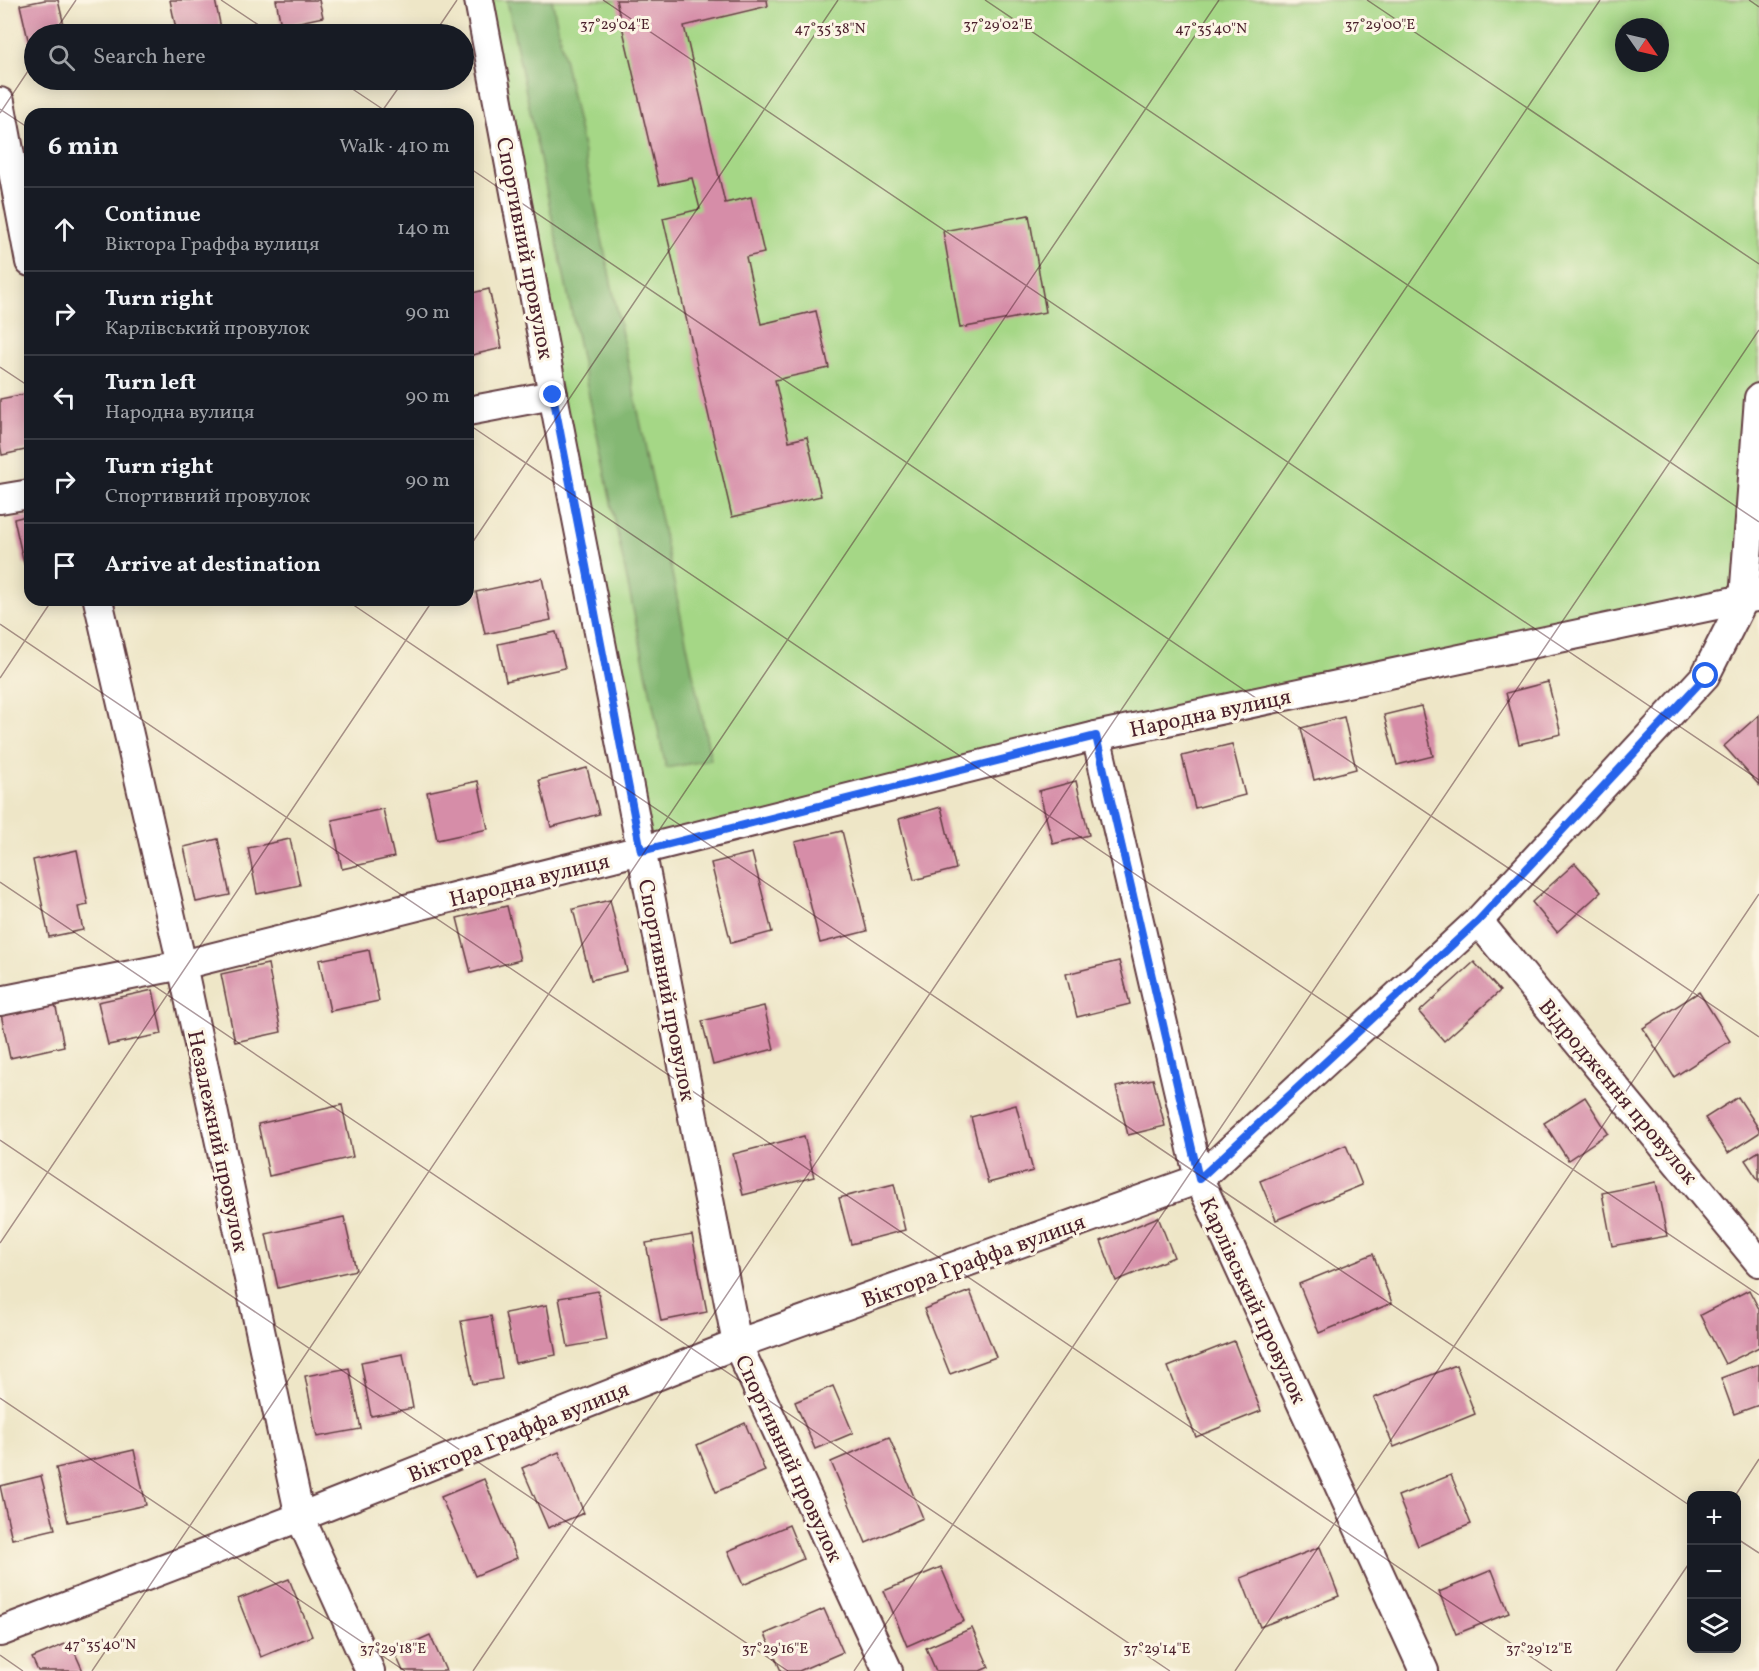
<!DOCTYPE html>
<meta charset="utf-8">
<style>
body{margin:0;font-family:Vollkorn,serif;background:#20242c;color:#f1f3f6}
.controls{position:absolute;right:18px;bottom:18px;display:grid;overflow:hidden;border-radius:12px;box-shadow:0 3px 15px #0003}
.controls button{width:54px;height:54px;display:grid;place-items:center;padding:0;border:0;border-bottom:2px solid #363941;background:#171b24;color:#f1f3f6;font:30px sans-serif}
.compass{position:absolute;left:1615px;top:18px;width:54px;height:54px;border-radius:50%;background:#171b24;box-shadow:0 3px 15px #0003;rotate:124deg}
.stop{position:absolute;width:18px;height:18px;margin:-14px;border:4px solid #2563eb;border-radius:50%;background:#fff}
.stop.end{background:#2563eb;border-color:#fff;box-shadow:0 2px 6px #0008}
.list{margin:0;padding:0;list-style:none}
h2{display:flex;justify-content:space-between;align-items:center;height:78px;margin:0;padding:0 24px;font-size:26px}
h2 small{font-size:20px;font-weight:400;color:#9ea1a6}
.list li{display:grid;grid-template-columns:39px 1fr auto;gap:18px;align-items:center;box-sizing:border-box;height:84px;padding:0 24px;border-top:2px solid #363941}
.list b{display:block;font-size:22px;white-space:nowrap}
.list p{margin:0;font-size:20px;white-space:nowrap;color:#9ea1a6}
.list em{font-size:20px;font-style:normal;color:#9ea1a6}
.icon{flex:none;width:33px;height:33px;fill:none;stroke:currentColor;stroke-width:2;stroke-linecap:round;stroke-linejoin:round}
.map{position:relative;flex:none;width:1759px;height:1671px;overflow:hidden}
.search{position:absolute;background:#171b24;box-shadow:0 3px 15px #0003;left:24px;top:24px;width:450px;height:66px;display:flex;align-items:center;gap:15px;box-sizing:border-box;padding:0 21px;border-radius:33px;color:#9ea1a6;font-size:22px}
.panel{position:absolute;background:#171b24;box-shadow:0 3px 15px #0003;left:24px;top:108px;width:450px;height:498px;border-radius:18px}
.map>svg:first-child{display:block}
</style>
<div class="map">
<svg width="1759" height="1671" viewBox="0 0 1759 1671">
<rect width="100%" height="100%" fill="#fcf5e5"/>
<filter id="ink" filterUnits="userSpaceOnUse"><feTurbulence type="fractalNoise" baseFrequency=".0167" numOctaves="2"/><feDisplacementMap in="SourceGraphic" scale="12" xChannelSelector="R" yChannelSelector="G"/><feConvolveMatrix kernelMatrix="1 2 1 2 8 2 1 2 1" color-interpolation-filters="sRGB"/></filter>
<filter id="wash" filterUnits="userSpaceOnUse"><feTurbulence type="fractalNoise" baseFrequency=".008" numOctaves="4" result="noise"/><feDisplacementMap in="SourceGraphic" scale="24" xChannelSelector="R" yChannelSelector="G"/><feGaussianBlur stdDeviation="1.35" result="paint"/><feColorMatrix in="noise" values="0 0 0 0 0 0 0 0 0 0 0 0 0 0 0 0 0 1.4 0 .05"/><feComposite in="paint" operator="in"/></filter>
<g filter="url(#wash)">
<rect width="100%" height="100%" fill="#eee6c7"/>
<!-- green -->
<path fill="#a5d786" stroke="#787b58" stroke-width="1.5" fill-rule="evenodd" d="M479,0H1759V398L1744,599L641,851ZM1624,27H1660V63H1624Z"/>
<!-- forest -->
<path fill="#84b873" stroke="#676c4f" stroke-width="1.5" d="M507,0H552L711,760L666,768Z"/>
<g id="blocks">
<!-- building -->
<g fill="#d68da8">
<path d="M45,0H58L66,34H34V65L20,5Z"/>
<path d="M170,0H215L222,33L177,34Z"/>
<path d="M276,0H319L323,17L281,26Z"/>
<path d="M616,0H767L768,6L684,26L725,203L751,197L764,253L746,257L761,324L816,311L829,368L775,380L789,441L807,437L821,496L732,517L663,218L700,209L692,178L659,185Z"/>
<path d="M1029,215L1046,312L960,328L943,231Z"/>
<path d="M489,289L502,348L468,356V294Z"/>
<path d="M30,393V449L2,455L0,444V399Z"/>
<path d="M30,515V562L24,564L14,519Z"/>
<path d="M542,578L551,620L485,634L476,592Z"/>
<path d="M556,632L565,668L506,681L498,644Z"/>
<path d="M1548,682L1561,734L1519,744L1506,693Z"/>
<path d="M1421,706L1433,756L1397,765L1384,715Z"/>
<path d="M1759,715V785L1724,746Z"/>
<path d="M1344,717L1356,769L1314,780L1301,728Z"/>
<path d="M1232,744L1245,795L1195,808L1182,756Z"/>
<path d="M587,768L599,814L551,827L539,780Z"/>
<path d="M478,781L488,829L437,840L427,792Z"/>
<path d="M1076,781L1089,835L1053,844L1039,791Z"/>
<path d="M941,807L956,869L914,880L899,819Z"/>
<path d="M383,809L394,857L342,869L332,820Z"/>
<path d="M842,831L867,931L820,943L795,842Z"/>
<path d="M218,839L230,895L196,902L184,847Z"/>
<path d="M290,839L300,885L257,894L248,848Z"/>
<path d="M77,850L88,905L78,907L83,930L49,937L33,860Z"/>
<path d="M752,853L772,932L731,943L711,863Z"/>
<path d="M1575,863L1601,892L1557,932L1532,902Z"/>
<path d="M610,900L627,971L591,980L573,909Z"/>
<path d="M507,906L520,960L471,973L457,918Z"/>
<path d="M369,950L379,1001L330,1011L319,960Z"/>
<path d="M1119,961L1130,1004L1077,1017L1066,974Z"/>
<path d="M1474,962L1500,991L1444,1041L1419,1012Z"/>
<path d="M268,964L281,1032L235,1042L221,974Z"/>
<path d="M153,990L162,1034L108,1045L98,1002Z"/>
<path d="M1699,992L1730,1041L1674,1077L1643,1028Z"/>
<path d="M55,1003L64,1046L10,1058L1,1014Z"/>
<path d="M764,1006L774,1049L713,1065L702,1021Z"/>
<path d="M1153,1079L1165,1126L1128,1135L1116,1087Z"/>
<path d="M1585,1097L1608,1133L1568,1160L1544,1123Z"/>
<path d="M1738,1097L1759,1129V1133L1728,1153L1705,1118Z"/>
<path d="M342,1105L353,1157L269,1176L258,1124Z"/>
<path d="M1016,1105L1033,1171L988,1183L971,1117Z"/>
<path d="M804,1136L814,1177L743,1195L733,1154Z"/>
<path d="M1346,1145L1362,1185L1276,1220L1260,1181Z"/>
<path d="M1759,1151V1181L1745,1160Z"/>
<path d="M1656,1182L1667,1236L1612,1246L1602,1193Z"/>
<path d="M894,1184L905,1230L851,1244L839,1198Z"/>
<path d="M344,1217L356,1270L278,1288L266,1234Z"/>
<path d="M1158,1217L1174,1257L1116,1281L1101,1241Z"/>
<path d="M692,1235L707,1312L661,1321L646,1243Z"/>
<path d="M1373,1254L1392,1303L1319,1333L1299,1284Z"/>
<path d="M1749,1290L1759,1309V1347L1725,1364L1700,1315Z"/>
<path d="M598,1291L607,1340L568,1347L559,1298Z"/>
<path d="M970,1291L996,1357L950,1374L924,1309Z"/>
<path d="M547,1305L556,1355L515,1363L505,1313Z"/>
<path d="M491,1316L502,1379L473,1384L461,1321Z"/>
<path d="M1234,1341L1261,1411L1196,1437L1168,1367Z"/>
<path d="M403,1354L413,1408L371,1416L361,1362Z"/>
<path d="M1759,1364V1405L1734,1414L1721,1378Z"/>
<path d="M1456,1365L1475,1414L1394,1447L1374,1398Z"/>
<path d="M349,1368L361,1429L317,1437L305,1376Z"/>
<path d="M833,1386L853,1433L815,1449L795,1402Z"/>
<path d="M745,1423L765,1471L716,1492L697,1445Z"/>
<path d="M889,1437L923,1518L866,1543L831,1462Z"/>
<path d="M134,1450L146,1505L68,1522L56,1468Z"/>
<path d="M559,1452L584,1513L548,1528L522,1468Z"/>
<path d="M1451,1475L1471,1524L1418,1546L1398,1496Z"/>
<path d="M41,1476L55,1529L12,1539L0,1486Z"/>
<path d="M484,1479L517,1558L475,1576L441,1497Z"/>
<path d="M789,1525L803,1559L743,1585L728,1551Z"/>
<path d="M1320,1547L1339,1596L1260,1627L1241,1578Z"/>
<path d="M941,1567L964,1621L907,1646L884,1591Z"/>
<path d="M1492,1570L1509,1613L1456,1634L1439,1592Z"/>
<path d="M289,1579L312,1636L261,1657L238,1599Z"/>
<path d="M824,1609L843,1652L799,1671H781L765,1634Z"/>
<path d="M972,1628L989,1667L980,1671H936L926,1648Z"/>
<path d="M430,1635L446,1671H403L394,1651Z"/>
<path d="M70,1642L83,1671H38L32,1658Z"/>
</g>
</g>
</g>
<g filter="url(#ink)">
<use href="#blocks" fill-opacity="0" stroke="#633d42" stroke-width="1.5"/>
<g fill="none" stroke-linecap="round" stroke-linejoin="round">
<!-- minor casing -->
<g stroke="#633d42" stroke-width="32">
<g id="minor">
<path d="M479,0L553,395L737,1344L888,1671"/>
<path d="M0,102L30,262"/>
<path d="M468,411L553,395"/>
<path d="M0,499L30,494"/>
<path d="M98,600L182,965L300,1517L370,1671"/>
<path d="M1096,736L1199,1179L1424,1671"/>
<path d="M1478,921L1759,1262"/>
<path d="M0,1001L182,965L1096,736L1744,599L1757,597"/>
<path d="M0,1632L300,1517L737,1344L1199,1179L1478,921L1705,676L1744,599L1759,398"/>
</g>
</g>
<!-- minor -->
<use href="#minor" stroke="#fff" stroke-width="28"/>
</g>
</g>
<g fill="none" stroke-linecap="round" stroke-linejoin="round" filter="url(#ink)">
<!-- route -->
<path stroke="#2563eb" stroke-width="8" d="M553,395L641,851L1096,736L1199,1179L1478,921L1706,676"/>
</g>
<!-- ticks -->
<path fill="none" stroke="#4a1f2b" stroke-width="1.5" stroke-opacity="0.45" d="M221,0L272,34M603,0L1759,780M985,0L1759,522M1367,0L1759,264M1749,0L1759,7M53,34L76,0M434,34L457,0M339,80L390,114M0,109L30,129M0,113L34,62M380,114L404,80M468,167L1759,1037M0,367L30,387M468,424L1759,1295M468,549L838,0M346,600L1692,1507M0,624L1552,1671M0,678L52,600M0,882L1170,1671M0,1140L788,1671M0,1243L433,600M0,1398L405,1671M1735,1496L1759,1459M1736,1538L1759,1553M0,1655L23,1671M92,1671L1219,0M473,1671L1600,0M854,1671L1759,330M1235,1671L1759,894M1616,1671L1692,1559"/>
<g text-anchor="middle" stroke-width="6" stroke-linejoin="round" paint-order="stroke">
<!-- street labels -->
<g font-size="22" fill="#4a1f2b" stroke="#fcf5e5">
<text transform="translate(526 248) rotate(79)" y="8">Спортивний провулок</text>
<text transform="translate(1210 712) rotate(-12)" y="8">Народна вулиця</text>
<text transform="translate(529 879) rotate(-14)" y="8">Народна вулиця</text>
<text transform="translate(668 990) rotate(79)" y="8">Спортивний провулок</text>
<text transform="translate(1619 1091) rotate(50)" y="8">Відродження провулок</text>
<text transform="translate(219 1141) rotate(78)" y="8">Незалежний провулок</text>
<text transform="translate(973 1260) rotate(-20)" y="8">Віктора Граффа вулиця</text>
<text transform="translate(1254 1300) rotate(65)" y="8">Карлівський провулок</text>
<text transform="translate(518 1431) rotate(-22)" y="8">Віктора Граффа вулиця</text>
<text transform="translate(790 1458) rotate(65)" y="8">Спортивний провулок</text>
</g>
</g>
<g font-size="15" text-anchor="middle" fill="#4a1f2b" stroke="#fcf5e5" stroke-width="6" stroke-linejoin="round" paint-order="stroke">
<text x="615" y="29">37°29'04"E</text>
<text x="998" y="29">37°29'02"E</text>
<text x="1380" y="29">37°29'00"E</text>
<text x="830" y="33">47°35'38"N</text>
<text x="1211" y="33">47°35'40"N</text>
<text x="100" y="1649">47°35'40"N</text>
<text x="393" y="1653">37°29'18"E</text>
<text x="775" y="1653">37°29'16"E</text>
<text x="1157" y="1653">37°29'14"E</text>
<text x="1539" y="1653">37°29'12"E</text>
</g>
</svg>
<div class="controls">
<button>+</button>
<button>−</button>
<button><svg class="icon" aria-label="layers" viewBox="0 0 24 24"><path d="M12 4l9 5-9 5-9-5zM3 14l9 5 9-5"/></svg></button>
</div>
<svg class="compass" viewBox="-18 -18 36 36"><path d="M0-13l5 13h-10z" fill="#e53935"/><path d="M0 13l5-13h-10z" fill="#9ea1a6"/></svg>
<div class="stop" style="left:1706px;top:676px"></div>
<div class="stop end" style="left:553px;top:395px"></div>
<div class="search"><svg class="icon" aria-label="search" viewBox="0 0 24 24"><circle cx="10" cy="10" r="6"/><path d="M15 15l6 6"/></svg>Search here</div>
<section class="panel">
<h2>6 min<small>Walk · 410 m</small></h2>
<ul class="list">
<li><svg class="icon" aria-label="ahead" viewBox="0 0 24 24"><path d="M12 20V5M6 11l6-6 6 6"/></svg><div><b>Continue</b><p>Віктора Граффа вулиця</p></div><em>140 m</em></li>
<li><svg class="icon" aria-label="right" viewBox="0 0 24 24"><path d="M7 20v-9h11M14 6l5 5-5 5"/></svg><div><b>Turn right</b><p>Карлівський провулок</p></div><em>90 m</em></li>
<li><svg class="icon" aria-label="left" viewBox="0 0 24 24"><path d="M17 20v-9H6M10 6l-5 5 5 5"/></svg><div><b>Turn left</b><p>Народна вулиця</p></div><em>90 m</em></li>
<li><svg class="icon" aria-label="right" viewBox="0 0 24 24"><path d="M7 20v-9h11M14 6l5 5-5 5"/></svg><div><b>Turn right</b><p>Спортивний провулок</p></div><em>90 m</em></li>
<li><svg class="icon" aria-label="arrive" viewBox="0 0 24 24"><path d="M6 21V4h12l-3 4 3 4H6"/></svg><div><b>Arrive at destination</b></div></li>
</ul>
</section>
</div>
